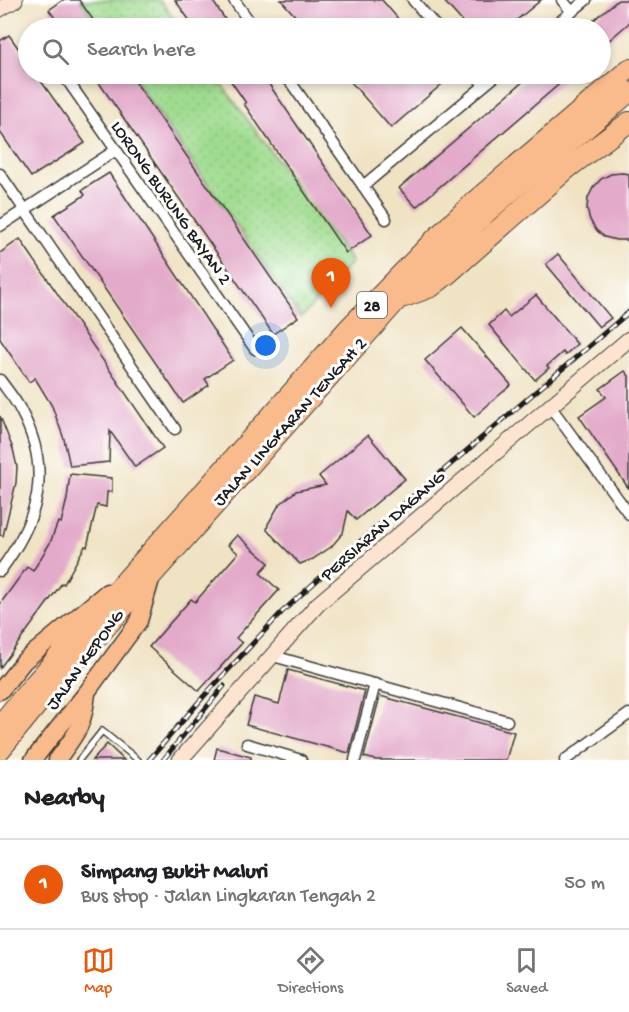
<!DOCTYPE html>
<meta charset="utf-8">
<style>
body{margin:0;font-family:"Gochi Hand",sans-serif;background:#f2f2f2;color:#202124}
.you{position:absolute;left:266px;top:346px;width:21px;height:21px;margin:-15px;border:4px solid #fff;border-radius:50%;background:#1a73e8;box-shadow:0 0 0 9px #1a73e833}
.badge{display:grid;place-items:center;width:39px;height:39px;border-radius:50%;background:#ea580c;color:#fff;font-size:20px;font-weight:700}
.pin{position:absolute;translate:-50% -50px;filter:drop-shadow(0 2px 3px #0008)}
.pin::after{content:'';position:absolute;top:32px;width:21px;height:18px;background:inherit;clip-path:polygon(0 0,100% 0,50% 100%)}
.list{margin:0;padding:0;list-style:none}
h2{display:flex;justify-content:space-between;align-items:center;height:78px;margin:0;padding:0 24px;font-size:26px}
h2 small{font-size:20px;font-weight:400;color:#757577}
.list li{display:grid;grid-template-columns:39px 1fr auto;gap:18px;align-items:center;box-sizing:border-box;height:90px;padding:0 24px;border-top:2px solid #e0e0e0}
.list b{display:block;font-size:22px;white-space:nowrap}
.list p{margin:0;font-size:20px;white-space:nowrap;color:#757577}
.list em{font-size:20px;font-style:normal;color:#757577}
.icon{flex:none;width:33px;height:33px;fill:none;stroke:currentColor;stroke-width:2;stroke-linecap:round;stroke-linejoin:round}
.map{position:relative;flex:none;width:629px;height:760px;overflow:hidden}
.search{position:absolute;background:#fff;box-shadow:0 3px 9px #0003;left:18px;right:18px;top:18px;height:66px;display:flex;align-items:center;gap:15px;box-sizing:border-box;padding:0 21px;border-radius:33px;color:#757577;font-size:22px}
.sheet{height:168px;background:#fff}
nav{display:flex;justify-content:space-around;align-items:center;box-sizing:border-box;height:84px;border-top:2px solid #e0e0e0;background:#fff;font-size:16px;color:#757577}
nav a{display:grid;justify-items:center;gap:3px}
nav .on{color:#ea580c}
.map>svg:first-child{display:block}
</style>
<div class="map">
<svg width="629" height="760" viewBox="0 0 629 760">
<defs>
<pattern id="grass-dots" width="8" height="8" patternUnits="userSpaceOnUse" patternTransform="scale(1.5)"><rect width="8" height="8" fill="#a0dc90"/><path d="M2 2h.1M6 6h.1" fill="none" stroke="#89bc7c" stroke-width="1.8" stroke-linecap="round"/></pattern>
</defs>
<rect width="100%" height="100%" fill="#fff"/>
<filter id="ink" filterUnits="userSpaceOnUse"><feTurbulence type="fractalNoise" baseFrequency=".0167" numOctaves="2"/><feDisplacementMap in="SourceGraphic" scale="12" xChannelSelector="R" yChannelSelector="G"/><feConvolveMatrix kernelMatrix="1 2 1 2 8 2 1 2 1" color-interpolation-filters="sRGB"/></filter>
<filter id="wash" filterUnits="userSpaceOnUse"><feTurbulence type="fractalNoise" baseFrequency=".008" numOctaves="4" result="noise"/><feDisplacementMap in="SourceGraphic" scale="24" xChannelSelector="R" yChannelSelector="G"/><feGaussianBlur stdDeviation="1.35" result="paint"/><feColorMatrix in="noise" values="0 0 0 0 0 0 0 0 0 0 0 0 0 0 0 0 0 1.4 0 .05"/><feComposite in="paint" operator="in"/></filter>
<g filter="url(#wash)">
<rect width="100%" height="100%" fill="#f0e3c4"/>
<!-- grass -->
<g fill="url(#grass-dots)" stroke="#5e7c56" stroke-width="1.5">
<path d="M80,0H160L181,28H100Z"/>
<path d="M131,74H214L352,262L301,318Z"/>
</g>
<g id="blocks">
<!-- building -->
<g fill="#e3aaca">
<path d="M63,0H79L99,28H62L49,10Z"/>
<path d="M175,0H212L231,28H195Z"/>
<path d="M281,0H382L406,28H306Z"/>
<path d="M443,0H541L507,28H468Z"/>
<path d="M618,0H629V23L600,48V28H584Z"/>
<path d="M9,35L28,62V74H36L85,143L31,177L0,132V41Z"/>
<path d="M93,74H130L298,317L273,334Z"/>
<path d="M226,74H262L372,235L346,253L244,104L246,103Z"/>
<path d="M344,74H445L449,78L391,128Z"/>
<path d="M532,74H571L416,207L399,188Z"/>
<path d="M109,173L233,360L205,379L209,385L183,403L54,215L85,195L82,190Z"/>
<path d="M622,173L629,174V240H616L605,237L596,230L590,220L587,209L588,198L593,188L601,179L611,174Z"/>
<path d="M20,239L163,448L135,467L110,431L109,462L70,466L64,439L52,406L35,378L29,382L0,339V253Z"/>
<path d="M558,254L611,318L599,327L546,264Z"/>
<path d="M536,295L577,344L565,355L563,352L547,366L549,368L535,380L489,325L504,311L509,317Z"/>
<path d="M462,328L511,385L474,417L425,360Z"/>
<path d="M625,371L629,376V489L579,416L606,397L600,389Z"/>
<path d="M0,416L13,449L17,467L16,483L3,536L0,535Z"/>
<path d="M368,435L405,479L356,520L348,511L343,533L331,547L313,559L300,564L267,530L268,524L279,505L296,491L326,485L319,476Z"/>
<path d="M70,474L112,478V492H107L106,507L97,505L87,547L85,546L64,584L62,583L0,668V604L27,567L33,571L50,543L58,522L61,523L67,499Z"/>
<path d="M237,535L269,563L260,573L279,590L236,638L242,643L199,691L149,647L191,599L195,602L238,553L228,545Z"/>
<path d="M288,670L365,691L349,753L246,725L254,697L279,704Z"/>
<path d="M380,696L514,732L506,760H376L364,757Z"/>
<path d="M107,744L124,760H92Z"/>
<path d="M217,748L251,757V760H214Z"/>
</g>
</g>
</g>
<g filter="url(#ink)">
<use href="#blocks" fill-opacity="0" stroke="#3c3a35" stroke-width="1.5"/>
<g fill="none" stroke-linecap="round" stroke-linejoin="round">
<!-- lane casing -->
<g stroke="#3c3a35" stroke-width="8">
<path id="lane" d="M79,760L102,731L138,760"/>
</g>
<!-- street casing -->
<g stroke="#3c3a35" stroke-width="13">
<g id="street">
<path d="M234,0L254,28"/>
<path d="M413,0L437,28"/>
<path d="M562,0L572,12"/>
<path d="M552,28L586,0"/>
<path d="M63,74L255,349"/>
<path d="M285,74L386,219"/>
<path d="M475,74L484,85"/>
<path d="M0,174L175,429"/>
<path d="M363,186L498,74"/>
<path d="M0,226L116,150"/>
<path d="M0,380C7,390 16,400 21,411C53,471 39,519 0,571"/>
<path d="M550,406L629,514"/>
<path d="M273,656L507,721"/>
<path d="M247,744L301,760"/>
<path d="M355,760L375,684"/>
<path d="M565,760L629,714"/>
</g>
</g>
<!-- secondary casing -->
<g stroke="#3c3a35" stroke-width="17">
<g id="secondary">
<path d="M0,9L15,0"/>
<path d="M180,760L318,604L629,339"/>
</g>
</g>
<!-- primary casing -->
<g stroke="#3c3a35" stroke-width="19">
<g id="primary">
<path d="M0,691L24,661L107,592"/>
<path d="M33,760L87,692L139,621L152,576"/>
<path d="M57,760C76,734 84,726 87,693"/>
</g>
</g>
<!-- highway casing -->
<g stroke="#3c3a35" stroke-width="22">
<g id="highway">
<path d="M404,297L431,287L449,273L568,168L629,122"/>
<path d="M0,725L34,684L346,331L436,238L476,200L629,69"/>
<path d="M0,750L41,700L398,299L488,211L629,92"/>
</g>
</g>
<!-- lane -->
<use href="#lane" stroke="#fff" stroke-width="5"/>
<!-- street -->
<use href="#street" stroke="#fff" stroke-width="10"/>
<!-- secondary -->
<use href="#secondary" stroke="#fde4d1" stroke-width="15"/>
<!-- primary -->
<use href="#primary" stroke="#fabb8c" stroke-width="16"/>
<!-- highway -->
<use href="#highway" stroke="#fabb8c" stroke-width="20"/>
<!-- rail casing -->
<g stroke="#1c1c1c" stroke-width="5">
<g id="rail">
<path d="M149,760L204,696L282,612L355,546L629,312"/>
<path d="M163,760L224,686"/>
</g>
</g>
<!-- rail -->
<use href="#rail" stroke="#fff" stroke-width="3" stroke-dasharray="9" stroke-linecap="butt"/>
</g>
</g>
<g text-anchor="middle" stroke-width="6" stroke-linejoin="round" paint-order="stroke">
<!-- shield labels -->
<rect fill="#fff" stroke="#606060" stroke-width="1.5" x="357" y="292" width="30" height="26" rx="4.5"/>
<g font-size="16" font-weight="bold" fill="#1c1c1c">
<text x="372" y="311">28</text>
</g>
<!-- street labels -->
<g font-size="18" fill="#1c1c1c" stroke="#fff">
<text transform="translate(172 202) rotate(55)" y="6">LORONG BURUNG BAYAN 2</text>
<text transform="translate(289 421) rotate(-48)" y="6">JALAN LINGKARAN TENGAH 2</text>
<text transform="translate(382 525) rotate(-41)" y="6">PERSIARAN DAGANG</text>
<text transform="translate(84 659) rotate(-54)" y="6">JALAN KEPONG</text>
</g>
</g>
</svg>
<div class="you"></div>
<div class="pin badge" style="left:331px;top:308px">1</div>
<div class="search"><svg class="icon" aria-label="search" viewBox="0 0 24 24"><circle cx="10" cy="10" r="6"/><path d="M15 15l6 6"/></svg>Search here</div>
</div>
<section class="sheet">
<h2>Nearby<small></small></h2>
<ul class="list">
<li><span class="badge">1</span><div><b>Simpang Bukit Maluri</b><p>Bus stop · Jalan Lingkaran Tengah 2</p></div><em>50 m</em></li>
</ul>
</section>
<nav>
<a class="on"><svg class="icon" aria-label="map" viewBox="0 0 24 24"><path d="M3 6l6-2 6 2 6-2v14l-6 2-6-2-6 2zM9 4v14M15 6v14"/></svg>Map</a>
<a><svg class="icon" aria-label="directions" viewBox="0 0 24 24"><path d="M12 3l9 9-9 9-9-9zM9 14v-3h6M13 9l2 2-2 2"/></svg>Directions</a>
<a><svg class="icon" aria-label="saved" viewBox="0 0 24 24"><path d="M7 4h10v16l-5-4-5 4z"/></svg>Saved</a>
</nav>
